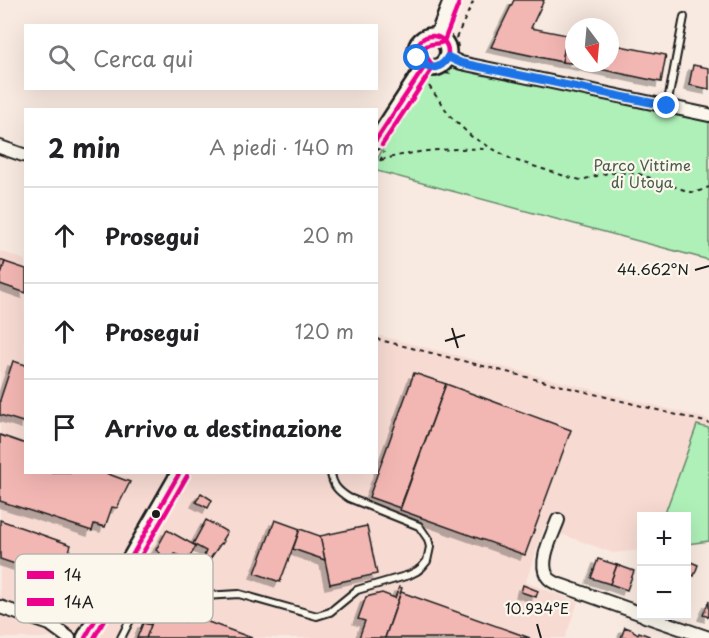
<!DOCTYPE html>
<html lang="it">
<meta charset="utf-8">
<style>
body{margin:0;font-family:"Playpen Sans",sans-serif;background:#f2f2f2;color:#202124}
.controls{position:absolute;right:18px;bottom:18px;display:grid;overflow:hidden;border-radius:0px;box-shadow:0 6px 24px #0002}
.controls button{width:54px;height:54px;display:grid;place-items:center;padding:0;border:0;border-bottom:2px solid #e0e0e0;background:#fff;color:#202124;font:30px sans-serif}
.compass{position:absolute;left:565px;top:18px;width:54px;height:54px;border-radius:50%;background:#fff;box-shadow:0 6px 24px #0002;rotate:164deg}
.stop{position:absolute;width:18px;height:18px;margin:-14px;border:4px solid #1a73e8;border-radius:50%;background:#fff}
.stop.end{background:#1a73e8;border-color:#fff;box-shadow:0 2px 6px #0008}
.list{margin:0;padding:0;list-style:none}
h2{display:flex;justify-content:space-between;align-items:center;height:78px;margin:0;padding:0 24px;font-size:26px}
h2 small{font-size:20px;font-weight:400;color:#757577}
.list li{display:grid;grid-template-columns:39px 1fr auto;gap:18px;align-items:center;box-sizing:border-box;height:96px;padding:0 24px;border-top:2px solid #e0e0e0}
.list b{display:block;font-size:22px;white-space:nowrap}
.list em{font-size:20px;font-style:normal;color:#757577}
.icon{flex:none;width:33px;height:33px;fill:none;stroke:currentColor;stroke-width:2;stroke-linecap:round;stroke-linejoin:round}
.map{position:relative;flex:none;width:709px;height:638px;overflow:hidden}
.search{position:absolute;background:#fff;box-shadow:0 6px 24px #0002;left:24px;top:24px;width:354px;height:66px;display:flex;align-items:center;gap:15px;box-sizing:border-box;padding:0 21px;border-radius:0px;color:#757577;font-size:22px}
.panel{position:absolute;background:#fff;box-shadow:0 6px 24px #0002;left:24px;top:108px;width:354px;height:366px;border-radius:0px}
.map>svg:first-child{display:block}
</style>
<div class="map">
<svg width="709" height="638" viewBox="0 0 709 638">
<defs>
<filter id="shadow"><feDropShadow dx="-5" dy="5" stdDeviation="0" flood-color="#0004"/></filter>
</defs>
<rect width="100%" height="100%" fill="#f9eae1"/>
<filter id="ink" filterUnits="userSpaceOnUse"><feTurbulence type="fractalNoise" baseFrequency=".0167" numOctaves="2"/><feDisplacementMap in="SourceGraphic" scale="12" xChannelSelector="R" yChannelSelector="G"/><feConvolveMatrix kernelMatrix="1 2 1 2 8 2 1 2 1" color-interpolation-filters="sRGB"/></filter>
<g filter="url(#ink)">
<!-- built -->
<path fill="#f7dbd3" d="M0,251L25,260L26,472H376L377,335L709,419V541L687,544L686,516H642L641,550L613,553L544,528L526,582L578,602L565,638H0Z"/>
<!-- green -->
<g fill="#aff0b8" stroke="#66866a" stroke-width="1.5">
<path d="M450,67L709,122V260L377,171L376,162L423,72Z"/>
<path d="M697,425L709,428V541L687,544L686,516H664Z"/>
</g>
<!-- building -->
<g fill="#f3b7b3" stroke="#1c1c1c" stroke-width="1.5" filter="url(#shadow)">
<path d="M514,0H544L531,28L567,35L562,62L491,47Z"/>
<path d="M567,35L574,36V46L571,63L562,62Z"/>
<path d="M610,44L666,55L661,82L571,63L574,46V63H610Z"/>
<path d="M693,65L709,68V89L689,85Z"/>
<path d="M0,260L5,262L1,274L0,273Z"/>
<path d="M5,262L26,269V293L0,284V277Z"/>
<path d="M13,361L26,365V423L0,415V400Z"/>
<path d="M414,373L446,384L400,508L369,497Z"/>
<path d="M446,384L571,430L525,555L400,510Z"/>
<path d="M0,435L26,444V472H103L130,482L117,508L112,507L105,527L94,524L92,531L0,501Z"/>
<path d="M201,493L212,500L208,508L196,502Z"/>
<path d="M0,520L71,545L60,579L0,559Z"/>
<path d="M206,520L227,532L222,540L224,541L222,544L221,543L210,559L204,556L206,551L193,544Z"/>
<path d="M275,520L300,529L280,582L255,573Z"/>
<path d="M367,526L377,574L330,584L320,536Z"/>
<path d="M300,529L320,536L325,560L293,549Z"/>
<path d="M167,530L196,546L188,560L175,554L167,568L155,562L160,553L156,550Z"/>
<path d="M598,559L617,565L610,584L591,578Z"/>
<path d="M686,560L698,565L694,576L691,574L686,585Z"/>
<path d="M617,565L634,571L627,590L610,584Z"/>
<path d="M523,585L538,591L536,597L521,592Z"/>
<path d="M399,587L402,588L385,638H359L365,621L358,619L366,597L382,593L395,598Z"/>
<path d="M401,592L530,638H385Z"/>
<path d="M709,601V617L703,615Z"/>
<path d="M156,611L186,622L189,615L252,638H146Z"/>
<path d="M143,623L151,625L146,638H137Z"/>
<path d="M625,627L633,630V631L635,632L638,634L639,632L649,636L648,638H621Z"/>
</g>
<g fill="none" stroke-linecap="round" stroke-linejoin="round">
<!-- service casing -->
<g stroke="#1c1c1c" stroke-width="10">
<g id="service">
<path d="M667,106L684,17"/>
<path d="M121,638C130,621 136,602 156,597L204,596L239,594L317,616L330,612L357,590L409,575L417,571L422,567L427,561L430,547L428,539L419,526L349,498C338,491 332,485 331,472"/>
</g>
</g>
<!-- minor casing -->
<g stroke="#1c1c1c" stroke-width="16">
<g id="minor">
<path d="M448,57L461,63L709,115"/>
<path d="M0,147L26,156"/>
<path d="M558,520C553,534 538,561 547,576C550,581 557,584 563,586L642,614"/>
<path d="M0,607L50,624L69,638"/>
<path d="M645,616L709,638"/>
</g>
</g>
<!-- tertiary casing -->
<g stroke="#1c1c1c" stroke-width="20">
<g id="tertiary">
<circle cx="432" cy="52" r="16"/>
<path d="M438,36L452,0"/>
<path d="M376,141L425,66"/>
<path d="M85,638L180,472"/>
</g>
</g>
<!-- path -->
<g stroke="#1c1c1c" stroke-width="2" stroke-dasharray="4.5 4.5" stroke-linecap="butt">
<path d="M458,47L456,38L474,0"/>
<path d="M413,58C410,48 413,37 423,34"/>
<path d="M437,74L443,73L452,74"/>
<path d="M429,86L451,117L472,137L511,159L568,177L581,180L608,173H624L639,174L690,192H697L709,187"/>
<path d="M381,160C416,150 451,148 488,149"/>
<path d="M380,161L384,152"/>
<path d="M376,339L709,423"/>
<path d="M57,613L74,618L79,622"/>
</g>
<!-- service -->
<use href="#service" stroke="#fbf7ec" stroke-width="6"/>
<!-- minor -->
<use href="#minor" stroke="#fbf7ec" stroke-width="12"/>
<!-- tertiary -->
<use href="#tertiary" stroke="#fbf7ec" stroke-width="15"/>
<!-- bus-1 casing -->
<g stroke="#fbf7ec" stroke-width="9">
<g id="bus-1">
<circle cx="432" cy="52" r="16"/>
<path d="M376,140L425,66"/>
<path d="M85,638L180,472"/>
</g>
</g>
<!-- bus-2 casing -->
<g stroke="#fbf7ec" stroke-width="9">
<g id="bus-2">
<path d="M382,145L432,69C433,60 423,58 424,48C430,41 438,46 444,41L459,3"/>
<path d="M94,638L187,476"/>
</g>
</g>
<!-- bus-1 -->
<use href="#bus-1" stroke="#ec008c" stroke-width="4.5"/>
<!-- bus-2 -->
<use href="#bus-2" stroke="#ec008c" stroke-width="4.5"/>
</g>
</g>
<g fill="none" stroke-linecap="round" stroke-linejoin="round" filter="url(#ink)">
<!-- route -->
<path stroke="#1a73e8" stroke-width="8" d="M417,58C426,71 440,71 448,57L461,63L667,106"/>
</g>
<!-- ticks -->
<path fill="none" stroke="#1c1c1c" stroke-width="2" d="M695,270L709,266M452,328L458,348M445,341L465,335M537,624L541,638"/>
<!-- markers -->
<circle fill="#1c1c1c" stroke="#fbf7ec" stroke-width="2" cx="156" cy="514" r="5"/>
<g text-anchor="middle" stroke-width="4.5" stroke-linejoin="round" paint-order="stroke">
<!-- park labels -->
<g font-size="15" fill="#485c4b" stroke="#fbf7ec">
<text x="642" y="171">Parco Vittime<tspan x="642" dy="17">di Utoya</tspan></text>
</g>
</g>
<!-- legend -->
<rect x="15" y="554" width="198" height="69" rx="9" fill="#fbf7ec" stroke="#b8b5ae" stroke-width="1.5"/>
<rect x="27" y="571" width="27" height="8" fill="#ec008c"/>
<rect x="27" y="598" width="27" height="8" fill="#ec008c"/>
<g font-size="16" fill="#1c1c1c">
<text x="64" y="581">14</text>
<text x="64" y="608">14A</text>
</g>
<g font-size="15" text-anchor="middle" fill="#1c1c1c" stroke="#fbf7ec" stroke-width="4.5" stroke-linejoin="round" paint-order="stroke">
<text x="653" y="275">44.662°N</text>
<text x="537" y="614">10.934°E</text>
</g>
</svg>
<div class="controls">
<button>+</button>
<button>−</button>
</div>
<svg class="compass" viewBox="-18 -18 36 36"><path d="M0-13l5 13h-10z" fill="#e53935"/><path d="M0 13l5-13h-10z" fill="#757577"/></svg>
<div class="stop" style="left:417px;top:58px"></div>
<div class="stop end" style="left:667px;top:106px"></div>
<div class="search"><svg class="icon" aria-label="search" viewBox="0 0 24 24"><circle cx="10" cy="10" r="6"/><path d="M15 15l6 6"/></svg>Cerca qui</div>
<section class="panel">
<h2>2 min<small>A piedi · 140 m</small></h2>
<ul class="list">
<li><svg class="icon" aria-label="ahead" viewBox="0 0 24 24"><path d="M12 20V5M6 11l6-6 6 6"/></svg><div><b>Prosegui</b></div><em>20 m</em></li>
<li><svg class="icon" aria-label="ahead" viewBox="0 0 24 24"><path d="M12 20V5M6 11l6-6 6 6"/></svg><div><b>Prosegui</b></div><em>120 m</em></li>
<li><svg class="icon" aria-label="arrive" viewBox="0 0 24 24"><path d="M6 21V4h12l-3 4 3 4H6"/></svg><div><b>Arrivo a destinazione</b></div></li>
</ul>
</section>
</div>
